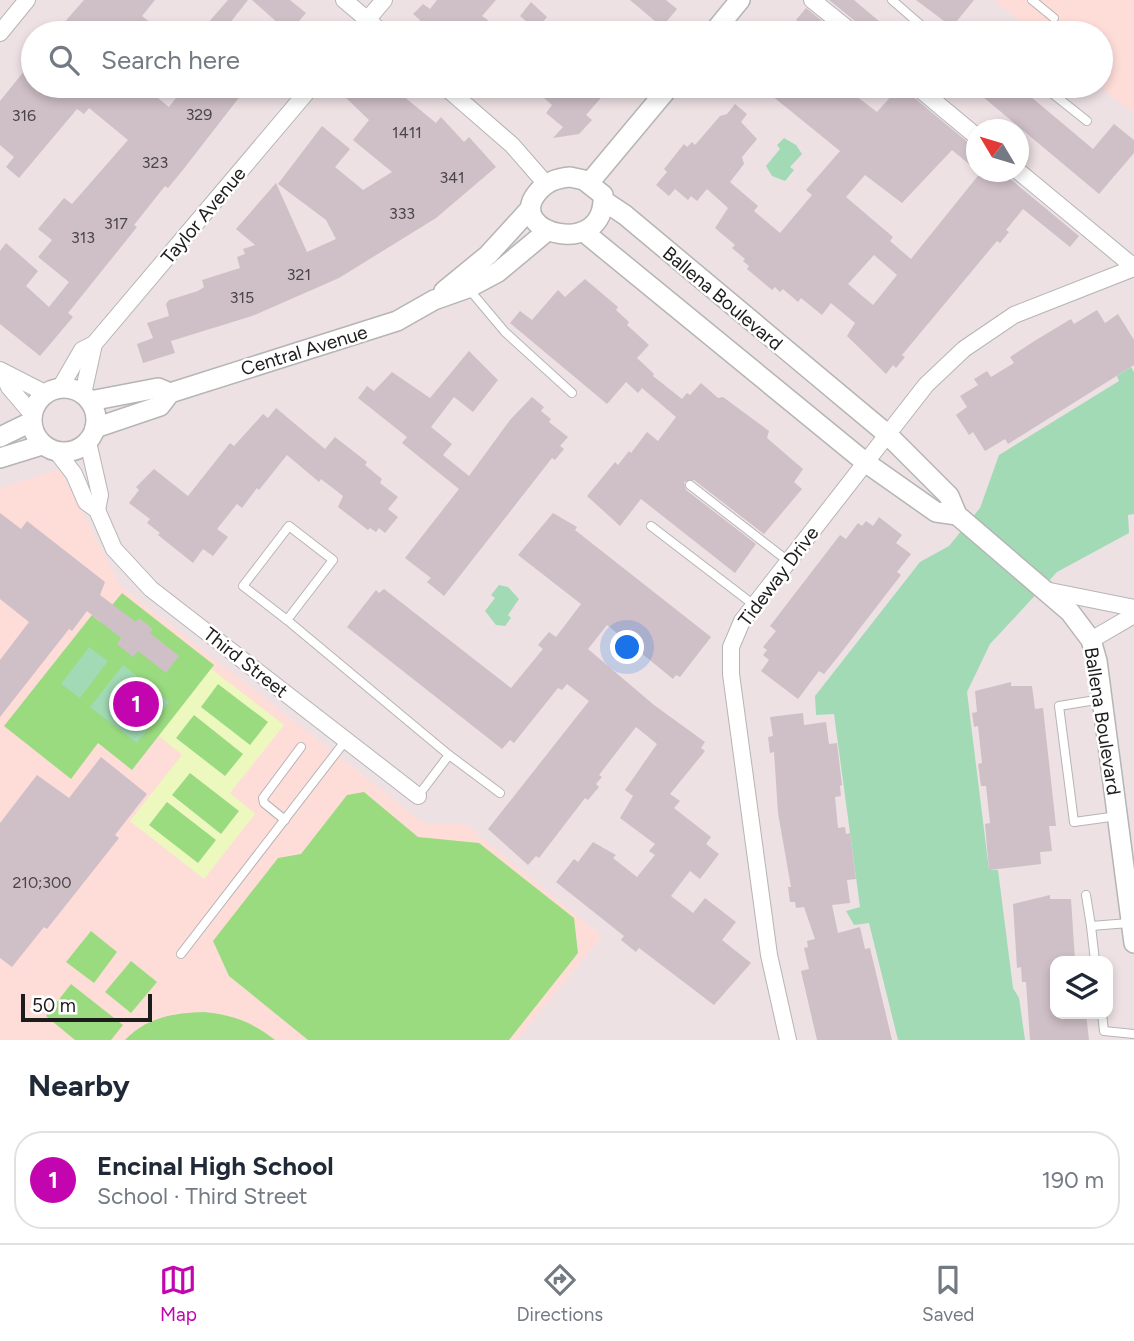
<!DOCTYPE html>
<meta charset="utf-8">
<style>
body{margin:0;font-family:Figtree,sans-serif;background:#f6f6f7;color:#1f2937}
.controls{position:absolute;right:21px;bottom:21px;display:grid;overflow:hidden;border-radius:14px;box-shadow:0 4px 10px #0003}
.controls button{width:63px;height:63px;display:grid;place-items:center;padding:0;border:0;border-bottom:2px solid #e0e1e3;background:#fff;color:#1f2937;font:35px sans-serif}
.compass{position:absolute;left:966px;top:119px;width:63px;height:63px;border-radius:50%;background:#fff;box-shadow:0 4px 10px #0003;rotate:308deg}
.scale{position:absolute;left:21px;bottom:18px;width:131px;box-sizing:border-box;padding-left:7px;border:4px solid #1c1c1c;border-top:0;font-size:19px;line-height:24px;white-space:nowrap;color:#1c1c1c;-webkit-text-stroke:5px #fff;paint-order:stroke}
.you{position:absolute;left:628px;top:648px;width:24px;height:24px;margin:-18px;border:5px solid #fff;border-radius:50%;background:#1a73e8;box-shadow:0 0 0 10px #1a73e833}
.badge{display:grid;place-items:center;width:46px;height:46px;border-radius:50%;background:#c305b0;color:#fff;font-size:23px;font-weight:700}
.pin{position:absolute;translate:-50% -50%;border:4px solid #fff;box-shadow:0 2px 7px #0006}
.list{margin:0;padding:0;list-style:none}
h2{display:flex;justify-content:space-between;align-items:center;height:91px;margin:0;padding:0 28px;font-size:30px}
h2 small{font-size:23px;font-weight:400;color:#747a83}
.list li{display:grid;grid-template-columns:46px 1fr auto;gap:21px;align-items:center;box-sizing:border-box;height:98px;margin:0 14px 14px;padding:0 14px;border:2px solid #e0e1e3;border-radius:28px}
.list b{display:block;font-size:26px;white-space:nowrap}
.list p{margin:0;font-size:23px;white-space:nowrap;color:#747a83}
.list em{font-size:23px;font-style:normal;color:#747a83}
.icon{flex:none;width:38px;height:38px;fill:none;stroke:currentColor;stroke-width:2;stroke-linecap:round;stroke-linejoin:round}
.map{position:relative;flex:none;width:1134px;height:1040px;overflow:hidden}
.search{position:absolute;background:#fff;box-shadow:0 4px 10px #0003;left:21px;right:21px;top:21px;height:77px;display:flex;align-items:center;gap:18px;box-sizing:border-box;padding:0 24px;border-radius:38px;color:#747a83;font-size:26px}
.sheet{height:203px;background:#fff}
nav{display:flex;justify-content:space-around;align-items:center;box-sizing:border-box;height:98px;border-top:2px solid #e0e1e3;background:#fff;font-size:19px;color:#747a83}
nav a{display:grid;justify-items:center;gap:4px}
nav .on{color:#c305b0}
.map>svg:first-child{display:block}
</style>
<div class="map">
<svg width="1134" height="1040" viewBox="0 0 1134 1040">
<rect width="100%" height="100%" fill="#ede1e4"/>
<!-- education -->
<g fill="#feddd9">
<path d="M994,0H1134V114L1099,86L1101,33H1034Z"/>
<path d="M60,469L120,585L425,824H465L602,936L517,1040H0V488Z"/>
</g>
<!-- park -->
<path fill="#edf8be" d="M210,668L284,725L230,793L255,814L204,879L130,821L182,755L158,735Z"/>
<!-- pitch -->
<g fill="#9adb80">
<path d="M122,593L214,665L132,770L98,743L71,779L4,726L92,615L99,621Z"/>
<path d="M218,684L268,722L250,745L201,707Z"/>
<path d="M194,715L243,754L225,776L176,738Z"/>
<path d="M190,773L239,811L221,834L172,795Z"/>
<path d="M364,792L418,837L479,843L574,918L578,953L509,1040H308L229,976L213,941L278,858L301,854L347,795Z"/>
<path d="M167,802L216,840L198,863L149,825Z"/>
<path d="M91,931L117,952L94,983L66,962Z"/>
<path d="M131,961L157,982L131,1013L105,992Z"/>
<path d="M71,984L123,1025L111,1040H75L46,1016Z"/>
<path d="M204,1012C233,1015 252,1022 275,1040H125C147,1017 174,1013 204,1012Z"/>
</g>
<!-- water -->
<g fill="#a2dab5">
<path d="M784,138L796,145L802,154L790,167L794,170L785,181L772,176L766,166L780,149L777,145Z"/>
<path d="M1131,367L1134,372V514L1128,515L1129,533L1057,572L990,644L967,692L989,870H998L1013,988L1019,998L1025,1040H898L869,923L854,925L846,911L860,907L834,714L816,715L815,696L920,562L949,546L980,508L999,455L1119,381L1117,376Z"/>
<path d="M499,585L508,587L519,599L508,615L511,618L505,626L496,625L485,611L495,598L491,595Z"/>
<path d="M89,647L108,661L80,698L61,684Z"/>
<path d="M123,665L169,702L137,743L90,707Z"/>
</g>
<!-- building -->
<g fill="#cfbfc7" fill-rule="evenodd">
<path d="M84,0H155L142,16L164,33H55Z"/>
<path d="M228,0H248L222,33H218L207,24Z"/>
<path d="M252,0H290L306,13L289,33Z"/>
<path d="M437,0H496L482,16L488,20L485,23L497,33H422L415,27L420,20L413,14L423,4L430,9Z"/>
<path d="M630,0H666L677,9L662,27Z"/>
<path d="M829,0H854L893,33H863L860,25Z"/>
<path d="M916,0H974L952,27Z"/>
<path d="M531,2L547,17L536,30L520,16Z"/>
<path d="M806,8L837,33H811L796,20Z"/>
<path d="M33,60V86H134L149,98L153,94L169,107L185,86H248L182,171L168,188L165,186L134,225L137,227L68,313L73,317L40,356L0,324V251L6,243L38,271L26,286L49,307L69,282L38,257L52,240L38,229L64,198L72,204L128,140L89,108L84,114L77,109L19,178L6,167L14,157L0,145V101Z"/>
<path d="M348,86H391L436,123L441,117L464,142L469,137L496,167L436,218L339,278L252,316L171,341L175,353L143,363L137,344L153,338L147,323L169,316L166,304L169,300L198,291L204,287L202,280L240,268L237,257L245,254L243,249L255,245L236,229L276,183L307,252L336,239L326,220L278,184L322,126L350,149L335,167L363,190L392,172L353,140L369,120L342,94Z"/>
<path d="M555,86H598L606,92L586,115L592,120L579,134L553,138L563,127L546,113L552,105L544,98Z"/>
<path d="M760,86H843L877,112L900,86L976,149V170L952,150L902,203L865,175L846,197L893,237L890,241L911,259L981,172H1002L1079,236L1070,247L1023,209L1006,230L1009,232L1000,243L997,241L902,355L905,357L896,368L893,365L886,374L847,336L855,323L831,303L822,315L801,298L798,302L783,289L780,292L775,287L772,290L747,269L749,266L743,261L745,259L732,248L735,245L715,228L728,208L707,189L697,201L691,196L688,200L675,189L669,196L656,185L667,172L664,169L684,144L687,147L692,142L695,145L720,116L727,114L735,104L747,114L741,122L757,139L742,157L744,164L730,182L758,206L754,211L780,233L812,195L806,190L840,151ZM874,255L897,275L873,305L848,284Z"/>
<path d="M970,86H1018L1093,149L1114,124L1134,140V153L1099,194Z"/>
<path d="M585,279L618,307L616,310L629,322L627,325L649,345L637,358L654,374L653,376L682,399L687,393L690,395L701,383L718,398L723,397L769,431L767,438L803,469L794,482L802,489L764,534L694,480L684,482L686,490L756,544L735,573L641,499L620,526L587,496L615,462L618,465L629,451L631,453L647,432L658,441L676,417L642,388L638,393L626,382L607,404L510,323L520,311L532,320L558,290L565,297Z"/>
<path d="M1097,310L1105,323L1118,314L1134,340V365L1008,444L1005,439L985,451L973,432L969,435L956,415L967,407L960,396L978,385L974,379L987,371L991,377L1014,363L1010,357L1036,340L1071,319L1074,324Z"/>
<path d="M469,351L498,380L473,412L454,397L431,427L452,444L443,455L469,476L510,420L532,397L544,407L541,411L551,419L549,422L568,437L560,446L564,449L555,460L552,458L444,596L427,582L431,578L405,558L459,489L402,443L407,437L358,398L367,386L374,391L392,372L430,398Z"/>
<path d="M276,408L325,449L335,437L367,462L365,465L382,479L380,483L398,497L388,509L398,517L385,533L379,528L376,532L370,528L368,530L338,507L343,496L321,479L319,482L287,455L259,490L257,488L242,508L237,504L217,529L228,537L213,556L203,549L193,563L158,535L160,533L147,523L150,519L129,503L139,490L136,487L154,469L188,496L230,443L234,446L263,414L268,418Z"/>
<path d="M0,513L21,529L27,521L105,582L100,595L136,622L139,618L153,629L150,633L179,656L166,673L138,651L133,657L117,644L121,638L87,611L72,631L69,629L0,717V660L29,622L0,599Z"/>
<path d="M553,513L577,527L575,530L711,637L680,677L676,675L673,679L607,625L588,649L654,705L705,742L701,748L705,751L670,794L680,801L674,808L711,837L706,844L719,854L700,879L690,871L671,896L693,913L705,898L736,922L722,940L751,963L714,1005L639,948L636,952L621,940L624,936L556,882L574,859L578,862L593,842L616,855L613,858L637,877L655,855L649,851L655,844L620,818L633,796L625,790L657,744L636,727L599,775L602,777L596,784L599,787L588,800L585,798L539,858L536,856L528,865L488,829L589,701L567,684L562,690L558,688L514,743L510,740L502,749L347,627L376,590L379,593L384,589L511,688L543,649L538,645L549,632L556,637L581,604L518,555Z"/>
<path d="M879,517L902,535L896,543L911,554L897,572L901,575L837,658L824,674L819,671L798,699L761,671L769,660L763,655L767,650L763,647L776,631L770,626L840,535L846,539L858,523L862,526L866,521L873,526Z"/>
<path d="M1011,682V686H1032L1035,709L1043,708L1056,826H1049L1052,851L1040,852L1041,864L989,870L985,824L990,823L986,786H981L978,764L982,763L978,726L974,727L972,713L977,712L975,691Z"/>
<path d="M803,713L804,725L826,722L829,744L837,743L842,785L840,786L841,796L835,797L838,828L845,827L846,834L850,833L856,879L847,880L850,903L832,905L838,933L860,927L865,949L870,948L892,1040H817L801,971L809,969L804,948L808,947L807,941L815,939L804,907L796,908L795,902H790L788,887H791L778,813L774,752L770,753L768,737L773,736L770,717Z"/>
<path d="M101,757L147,794L115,835L119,838L47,929L44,927L12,967L0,958V823L37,775L69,798Z"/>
<path d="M1050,895V899H1071L1075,961H1055V1014H1086L1089,1040H1030L1026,982H1022L1021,967L1017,968L1013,904Z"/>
</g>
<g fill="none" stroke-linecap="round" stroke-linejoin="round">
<!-- service casing -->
<g stroke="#b5b5b5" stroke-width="10">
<g id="service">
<path d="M892,0L922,26L949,33"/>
<path d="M1032,0L1054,18"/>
<path d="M971,33L974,30L978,33"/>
<path d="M1043,86L1087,121"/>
<path d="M468,288L505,332L572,393"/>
<path d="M690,485L788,561"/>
<path d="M289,526L333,560L287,620L243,586Z"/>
<path d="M651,526L754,605"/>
<path d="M287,620L449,755L418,796"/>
<path d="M1102,699L1059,706L1074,822L1118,816"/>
<path d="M449,755L500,793"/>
<path d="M285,820L264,803L263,798L301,747"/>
<path d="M1086,895L1091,926"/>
<path d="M181,954L346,740"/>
<path d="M1095,961L1091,926L1129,923"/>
<path d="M1102,1014L1104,1031L1134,1034"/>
</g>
</g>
<!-- minor casing -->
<g stroke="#b5b5b5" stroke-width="18">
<g id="minor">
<path d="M344,0L383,33"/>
<path d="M812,0L853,33"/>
<path d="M0,33L27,0"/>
<path d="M356,33L384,0"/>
<path d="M444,86L512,145L546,184"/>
<path d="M916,86L976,136"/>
<path d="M1018,171L1134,267"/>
<path d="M0,370L45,393"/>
<path d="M2,372L9,387L32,414"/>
<path d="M60,388L82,350L94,344L312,86"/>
<path d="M83,394L94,344"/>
<path d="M88,442L100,495L97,510"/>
<path d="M57,452L74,474L86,502L97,510L114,549L151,589L418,796"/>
<path d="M1045,590L1134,608"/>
<path d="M1091,640L1134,615"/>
<path d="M788,1040L769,955L731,674V647L742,621L926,385L964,349L1014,315L1134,268"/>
</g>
</g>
<!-- tertiary casing -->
<g stroke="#b5b5b5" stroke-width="22">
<g id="tertiary">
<path d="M713,33L740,0"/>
<path d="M570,177L584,180L603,195C607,260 504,233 537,193C546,182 556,178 570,177Z"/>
<path d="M589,183L670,86"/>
<path d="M604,201L625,215L887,434L949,496L957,515L1070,612L1091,640L1097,661L1134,943"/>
<path d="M584,232L865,462L936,512L957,515"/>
<path d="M444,291L488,255L529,210"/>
<circle cx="64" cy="420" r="32"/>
<path d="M90,401L158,388L170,393"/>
<path d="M95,428L160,406L170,393L397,321L434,300L468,288L498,272L546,232"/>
<path d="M0,437L31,422"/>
<path d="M0,458L42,445"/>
</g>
</g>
<!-- service -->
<use href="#service" stroke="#fff" stroke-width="8"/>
<!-- minor -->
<use href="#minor" stroke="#fff" stroke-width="16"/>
<!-- tertiary -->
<use href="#tertiary" stroke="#fff" stroke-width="19"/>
</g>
<g text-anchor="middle" stroke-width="5" stroke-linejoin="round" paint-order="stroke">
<!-- number labels -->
<g font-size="16" fill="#494547">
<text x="199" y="120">329</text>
<text x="24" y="121">316</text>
<text x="407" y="138">1411</text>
<text x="155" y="168">323</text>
<text x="452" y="183">341</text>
<text x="402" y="219">333</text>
<text x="116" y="229">317</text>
<text x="83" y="243">313</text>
<text x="299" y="280">321</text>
<text x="242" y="303">315</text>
<text x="42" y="888">210;300</text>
</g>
<!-- street labels -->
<g font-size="19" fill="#1c1c1c" stroke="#fff">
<text transform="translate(203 215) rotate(-50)" y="7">Taylor Avenue</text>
<text transform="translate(723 298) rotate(40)" y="7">Ballena Boulevard</text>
<text transform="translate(304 350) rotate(-17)" y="7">Central Avenue</text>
<text transform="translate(778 576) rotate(-53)" y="7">Tideway Drive</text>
<text transform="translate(246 662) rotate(38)" y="7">Third Street</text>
<text transform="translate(1103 721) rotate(81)" y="7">Ballena Boulevard</text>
</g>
</g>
</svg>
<div class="controls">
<button><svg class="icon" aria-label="layers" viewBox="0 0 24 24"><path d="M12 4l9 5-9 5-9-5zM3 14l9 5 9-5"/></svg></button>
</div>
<svg class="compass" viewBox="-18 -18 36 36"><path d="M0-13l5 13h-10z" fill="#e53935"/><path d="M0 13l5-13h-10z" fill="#747a83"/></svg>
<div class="scale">50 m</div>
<div class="you"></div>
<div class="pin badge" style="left:136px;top:704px">1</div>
<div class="search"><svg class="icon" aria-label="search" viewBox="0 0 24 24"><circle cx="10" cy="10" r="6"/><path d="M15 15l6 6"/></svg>Search here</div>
</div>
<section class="sheet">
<h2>Nearby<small></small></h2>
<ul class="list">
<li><span class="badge">1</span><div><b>Encinal High School</b><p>School · Third Street</p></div><em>190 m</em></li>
</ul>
</section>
<nav>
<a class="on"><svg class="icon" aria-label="map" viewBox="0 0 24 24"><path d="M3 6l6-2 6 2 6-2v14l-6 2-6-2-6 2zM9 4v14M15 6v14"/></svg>Map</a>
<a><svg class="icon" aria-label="directions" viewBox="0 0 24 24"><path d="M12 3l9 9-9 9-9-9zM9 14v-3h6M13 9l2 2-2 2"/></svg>Directions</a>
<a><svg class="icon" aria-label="saved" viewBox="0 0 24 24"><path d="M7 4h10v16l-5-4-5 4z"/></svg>Saved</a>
</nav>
